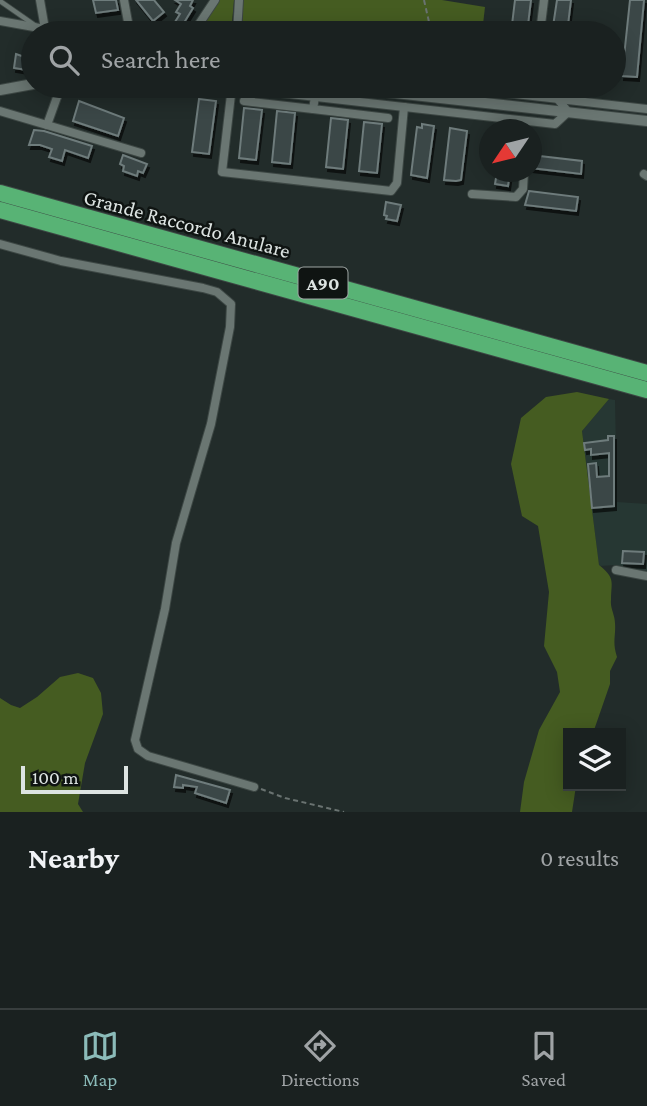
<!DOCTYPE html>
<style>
body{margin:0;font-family:"Crimson Pro",serif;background:#232929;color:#f1f3f6}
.controls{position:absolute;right:21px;bottom:21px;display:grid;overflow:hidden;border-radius:0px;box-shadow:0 4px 18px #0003}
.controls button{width:63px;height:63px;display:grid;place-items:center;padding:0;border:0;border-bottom:2px solid #383e3e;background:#1a2120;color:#f1f3f6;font:35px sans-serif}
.compass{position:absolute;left:479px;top:119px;width:63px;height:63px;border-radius:50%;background:#1a2120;box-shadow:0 4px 18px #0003;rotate:235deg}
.scale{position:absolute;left:21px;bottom:18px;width:107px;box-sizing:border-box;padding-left:7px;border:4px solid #dde4e2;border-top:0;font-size:19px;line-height:24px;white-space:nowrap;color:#dde4e2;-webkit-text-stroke:5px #0f1412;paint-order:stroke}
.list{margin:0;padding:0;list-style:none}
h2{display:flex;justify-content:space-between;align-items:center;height:91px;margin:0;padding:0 28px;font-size:30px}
h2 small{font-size:23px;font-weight:400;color:#9fa3a5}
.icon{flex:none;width:38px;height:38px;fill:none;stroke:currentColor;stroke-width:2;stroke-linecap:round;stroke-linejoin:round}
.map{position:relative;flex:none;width:647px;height:812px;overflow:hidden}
.search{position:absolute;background:#1a2120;box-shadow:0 4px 18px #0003;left:21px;right:21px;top:21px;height:77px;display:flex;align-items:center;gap:18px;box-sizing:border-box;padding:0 24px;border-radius:38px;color:#9fa3a5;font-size:26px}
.sheet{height:196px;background:#1a2120}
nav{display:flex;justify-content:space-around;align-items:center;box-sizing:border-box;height:98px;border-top:2px solid #383e3e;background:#1a2120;font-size:19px;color:#9fa3a5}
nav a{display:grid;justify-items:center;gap:4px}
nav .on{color:#8bbbb9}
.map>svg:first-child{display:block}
</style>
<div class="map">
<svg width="647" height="812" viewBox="0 0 647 812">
<defs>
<filter id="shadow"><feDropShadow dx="2" dy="4" stdDeviation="0" flood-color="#0009"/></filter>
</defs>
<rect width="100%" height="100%" fill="#222c2a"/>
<!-- built -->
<path fill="#263733" d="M609,399L615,400L617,502L647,504V571L616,565L599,566L582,431Z"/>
<!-- green -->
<g fill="#455c21">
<path d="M218,0H234L231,33H197Z"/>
<path d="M243,0H442L485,7L482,33H242Z"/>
<path d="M577,392L609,399L582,431L599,565C616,579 611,581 611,600C610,608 615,615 615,623C616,636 612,642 617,657L610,671V684L593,733H568V786H576L572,812H520L524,782L539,730L560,692L557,672L544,646L549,592L538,526L522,516L511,464L521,418L546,397Z"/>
<path d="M78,673L93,678L101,693L103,714L85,763L78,804L83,812H0V698L11,705L20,708L37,697L60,677Z"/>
</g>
<!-- building -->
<g fill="#3b4647" stroke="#6e7b7b" stroke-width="2" filter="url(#shadow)">
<path d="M93,0H116L118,10L96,13Z"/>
<path d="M136,0H154L164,12L153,21Z"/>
<path d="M175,0H193L190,6L193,8L182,26L175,22L180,14L176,12L181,4Z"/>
<path d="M515,0H531L527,33H511Z"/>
<path d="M557,0H571L567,33H552Z"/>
<path d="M630,0H644L637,77L622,76Z"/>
<path d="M16,54L33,60V71L14,68Z"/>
<path d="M199,99L216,101L209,154L192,152Z"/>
<path d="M79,101L124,118L118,136L73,121Z"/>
<path d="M244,108L262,110L256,160L239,158Z"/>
<path d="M277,111L295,113L290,164L272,162Z"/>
<path d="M331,118L348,120L343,169L326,167Z"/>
<path d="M364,122L382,124L377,173L359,171Z"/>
<path d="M422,124L434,126L427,178L411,175L417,127L422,128Z"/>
<path d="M450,128L467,131L461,180L456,181L444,180Z"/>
<path d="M34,130L44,131L92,146L88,158L65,150L62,161L49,157L52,149L40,145H29Z"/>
<path d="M123,155L147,164L143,173L138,171L137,176L123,171L124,166L120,164Z"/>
<path d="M531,155L582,161L581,174L531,168Z"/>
<path d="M497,172H510L508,186L495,184Z"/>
<path d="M529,191L578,197L576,211L525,205Z"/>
<path d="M386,202L401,205L397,221L386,219L387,216L384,215Z"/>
<path d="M608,436H614V506L592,508L588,464L596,463L597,477L609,476V453L591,455V449L585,450L584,443L608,440Z"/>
<path d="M623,551L644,552L643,564L622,563Z"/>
<path d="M176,775L230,790L226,803L195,793L197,787L183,785V788L174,787Z"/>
</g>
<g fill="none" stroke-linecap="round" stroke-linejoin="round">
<!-- service casing -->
<g stroke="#3d4744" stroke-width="6">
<path id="service" d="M0,1L36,26"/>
</g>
<!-- minor casing -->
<g stroke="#3d4744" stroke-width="10">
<g id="minor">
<path d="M124,0L130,33"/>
<path d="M0,21L45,29L40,0"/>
<path d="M193,33L215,0"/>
<path d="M237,33L239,0"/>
<path d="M540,33L544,0"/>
<path d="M232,86L222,172L391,191L397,183L404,107"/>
<path d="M235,86L245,89L555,124L568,112L557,98"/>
<path d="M443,86L647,109"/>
<path d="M315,97L313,109L388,118"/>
<path d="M244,101L313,109"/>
<path d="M0,111L141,153"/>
<path d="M47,125L61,86"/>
<path d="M644,174L647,176"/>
<path d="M472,194L516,197L523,189L524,172"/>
<path d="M0,244L61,261L203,288L217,292L231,304L230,327L211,424L176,543L165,609L135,740L138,749L148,756L254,787"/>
<path d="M616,570L647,576"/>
</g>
</g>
<!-- tertiary casing -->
<g stroke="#3d4744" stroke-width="12">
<g id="tertiary">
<path d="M332,86L647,121"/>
<path d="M0,90L33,84"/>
</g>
</g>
<!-- motorway casing -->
<g stroke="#3d4744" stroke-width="18">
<g id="motorway">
<path d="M0,193L647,373"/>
<path d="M0,210L647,390"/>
</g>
</g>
<!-- path -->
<g stroke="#6a7371" stroke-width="2" stroke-dasharray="5 3.5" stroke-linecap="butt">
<path d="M424,0L429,22V33"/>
<path d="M261,789L285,798L344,812"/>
</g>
<!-- service -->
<use href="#service" stroke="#6a7672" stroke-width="4.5"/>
<!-- minor -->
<use href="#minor" stroke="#6a7672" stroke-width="8"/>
<!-- tertiary -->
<use href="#tertiary" stroke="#6a7672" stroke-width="10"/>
<!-- motorway -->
<use href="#motorway" stroke="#58b375" stroke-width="16"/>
</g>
<g text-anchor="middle" stroke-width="5" stroke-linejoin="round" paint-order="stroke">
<!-- shield labels -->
<rect fill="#0f1412" stroke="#9fa6a4" stroke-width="2" x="298.5" y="267.5" width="49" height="31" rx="5"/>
<g font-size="19" font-weight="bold" fill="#dde4e2">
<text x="323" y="290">A90</text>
</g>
<!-- street labels -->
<g font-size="21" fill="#dde4e2" stroke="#0f1412">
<text transform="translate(187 224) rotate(15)" y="7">Grande Raccordo Anulare</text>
</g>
</g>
</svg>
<div class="controls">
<button><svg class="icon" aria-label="layers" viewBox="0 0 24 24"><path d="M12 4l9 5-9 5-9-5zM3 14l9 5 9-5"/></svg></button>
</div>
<svg class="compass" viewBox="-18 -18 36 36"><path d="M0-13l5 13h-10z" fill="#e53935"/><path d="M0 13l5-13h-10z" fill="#9fa3a5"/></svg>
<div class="scale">100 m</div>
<div class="search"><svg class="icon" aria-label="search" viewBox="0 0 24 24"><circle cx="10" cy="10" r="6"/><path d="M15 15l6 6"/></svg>Search here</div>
</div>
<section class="sheet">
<h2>Nearby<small>0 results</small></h2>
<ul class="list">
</ul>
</section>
<nav>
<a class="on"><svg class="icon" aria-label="map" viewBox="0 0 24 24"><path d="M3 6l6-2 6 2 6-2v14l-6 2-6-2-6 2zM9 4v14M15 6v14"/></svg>Map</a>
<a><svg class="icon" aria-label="directions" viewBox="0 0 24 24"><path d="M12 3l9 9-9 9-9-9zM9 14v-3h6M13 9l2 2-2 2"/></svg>Directions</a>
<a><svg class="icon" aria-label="saved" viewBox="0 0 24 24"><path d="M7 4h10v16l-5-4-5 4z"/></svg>Saved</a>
</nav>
